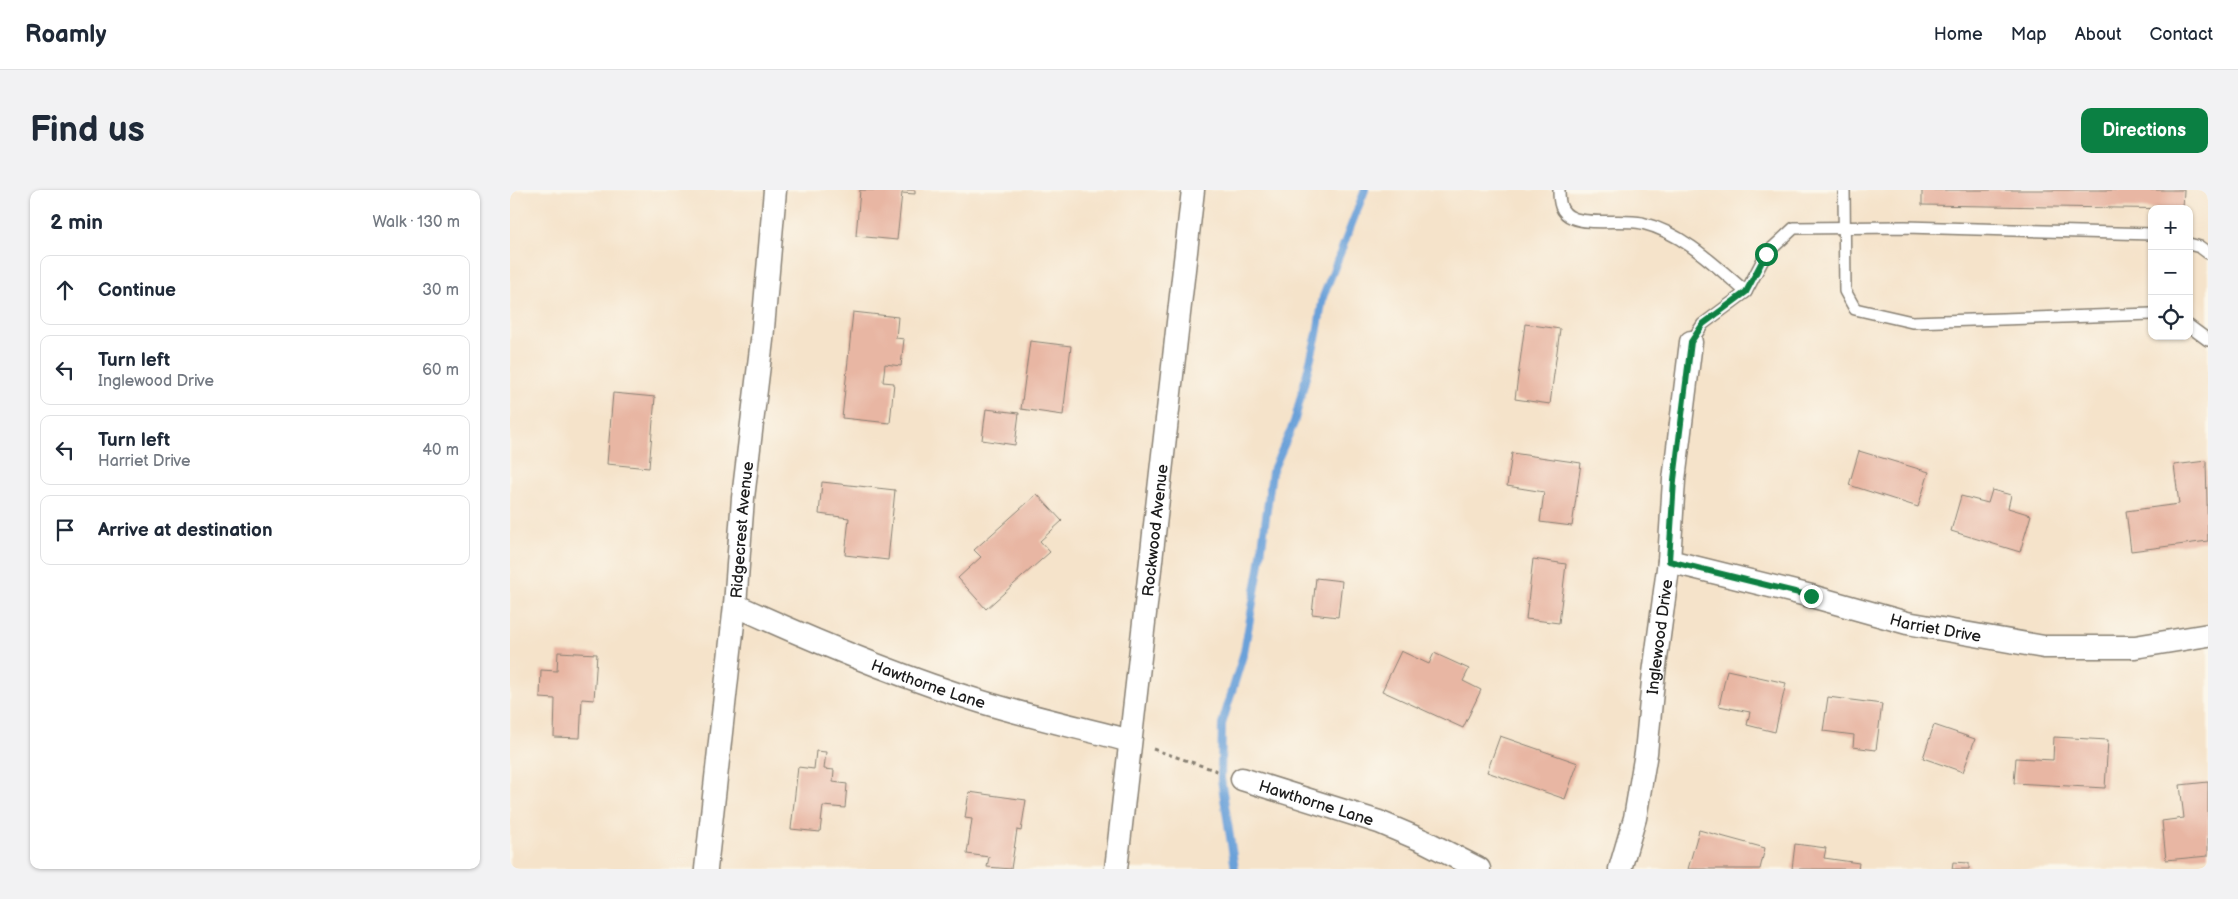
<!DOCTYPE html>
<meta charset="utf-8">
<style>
body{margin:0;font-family:"Balsamiq Sans",sans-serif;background:#f2f2f3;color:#1f2937}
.controls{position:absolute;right:15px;top:15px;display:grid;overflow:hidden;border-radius:10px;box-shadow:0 1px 4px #0004}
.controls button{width:45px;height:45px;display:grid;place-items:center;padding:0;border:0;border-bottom:1px solid #e0e1e3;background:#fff;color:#1f2937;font:25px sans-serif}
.stop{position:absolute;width:15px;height:15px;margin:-11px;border:4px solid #0b8043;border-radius:50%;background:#fff}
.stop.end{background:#0b8043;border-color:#fff;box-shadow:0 1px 5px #0008}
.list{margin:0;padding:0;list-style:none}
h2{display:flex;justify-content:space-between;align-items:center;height:65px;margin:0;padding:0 20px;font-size:21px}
h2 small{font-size:16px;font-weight:400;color:#747a83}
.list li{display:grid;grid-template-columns:32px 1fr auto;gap:15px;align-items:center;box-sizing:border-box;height:70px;margin:0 10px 10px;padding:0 10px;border:1px solid #e0e1e3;border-radius:10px}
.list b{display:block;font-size:19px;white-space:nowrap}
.list p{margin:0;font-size:16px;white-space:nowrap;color:#747a83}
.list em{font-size:16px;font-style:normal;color:#747a83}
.icon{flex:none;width:28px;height:28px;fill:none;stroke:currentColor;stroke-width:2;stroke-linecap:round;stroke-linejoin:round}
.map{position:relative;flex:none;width:1698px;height:679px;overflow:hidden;border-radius:10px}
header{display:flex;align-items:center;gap:30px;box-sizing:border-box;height:70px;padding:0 25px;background:#fff;border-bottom:1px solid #e0e1e3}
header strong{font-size:24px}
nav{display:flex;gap:28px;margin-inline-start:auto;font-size:18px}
.intro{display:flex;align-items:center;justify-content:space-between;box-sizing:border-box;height:120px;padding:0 30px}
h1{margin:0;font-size:35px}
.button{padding:12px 22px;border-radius:10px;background:#0b8043;color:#fff;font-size:18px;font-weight:700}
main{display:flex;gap:30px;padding:0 30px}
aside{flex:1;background:#fff;border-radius:10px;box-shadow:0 1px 4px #0004}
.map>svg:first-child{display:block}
</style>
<header>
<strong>Roamly</strong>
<nav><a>Home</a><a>Map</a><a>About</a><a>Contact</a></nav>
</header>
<div class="intro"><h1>Find us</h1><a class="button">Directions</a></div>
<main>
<aside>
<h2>2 min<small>Walk · 130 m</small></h2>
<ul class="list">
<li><svg class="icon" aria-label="ahead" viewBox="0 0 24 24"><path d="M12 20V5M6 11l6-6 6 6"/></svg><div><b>Continue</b></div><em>30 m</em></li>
<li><svg class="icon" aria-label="left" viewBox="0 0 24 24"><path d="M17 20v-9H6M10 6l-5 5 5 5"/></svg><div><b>Turn left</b><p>Inglewood Drive</p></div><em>60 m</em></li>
<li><svg class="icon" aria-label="left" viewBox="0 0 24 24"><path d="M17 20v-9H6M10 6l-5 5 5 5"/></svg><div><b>Turn left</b><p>Harriet Drive</p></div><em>40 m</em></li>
<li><svg class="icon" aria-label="arrive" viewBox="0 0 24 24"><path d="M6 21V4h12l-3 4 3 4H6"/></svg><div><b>Arrive at destination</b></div></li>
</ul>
</aside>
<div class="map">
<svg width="1698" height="679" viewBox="0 0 1698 679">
<rect width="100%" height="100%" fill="#fbf7ec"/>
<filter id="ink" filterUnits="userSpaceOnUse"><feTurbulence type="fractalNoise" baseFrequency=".02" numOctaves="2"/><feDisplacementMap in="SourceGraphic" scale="10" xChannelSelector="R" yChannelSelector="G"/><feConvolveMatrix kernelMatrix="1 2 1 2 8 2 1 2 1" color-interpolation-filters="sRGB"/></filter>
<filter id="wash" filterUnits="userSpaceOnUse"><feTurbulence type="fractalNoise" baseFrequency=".0096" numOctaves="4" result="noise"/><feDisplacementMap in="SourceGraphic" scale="20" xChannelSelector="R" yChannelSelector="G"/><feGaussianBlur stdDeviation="1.12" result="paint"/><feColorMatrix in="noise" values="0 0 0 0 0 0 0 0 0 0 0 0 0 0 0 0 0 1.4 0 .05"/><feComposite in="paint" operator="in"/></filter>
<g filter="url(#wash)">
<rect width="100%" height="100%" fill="#f5e3ca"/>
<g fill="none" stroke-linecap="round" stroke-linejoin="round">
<!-- stream -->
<path stroke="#6ba1d9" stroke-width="8" d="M725,679L711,589L712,534L734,462L749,379L762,282L784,233L807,144L813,107L855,0"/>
</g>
<g id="blocks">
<!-- building -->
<g fill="#e8b6a3">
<path d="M350,0H405V4L392,3L387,50L346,46Z"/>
<path d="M1412,0H1674L1673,19L1412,15Z"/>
<path d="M343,122L388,127L386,148L394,149L391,176L375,174L373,192L384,193L380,233L332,228Z"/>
<path d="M1015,134L1050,139L1040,214L1005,209Z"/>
<path d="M520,151L561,156L553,225L511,219Z"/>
<path d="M103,203L145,207L139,278L97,274Z"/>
<path d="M476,219L509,223L505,255L472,250Z"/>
<path d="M1349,261L1419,282L1408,317L1339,295Z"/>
<path d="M1002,263L1071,273L1062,336L1030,332L1034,302L997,296Z"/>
<path d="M1696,271L1698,351L1621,361L1616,321L1669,314L1664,275Z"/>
<path d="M312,292L385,300L378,370L335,365L339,328L309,324Z"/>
<path d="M1482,300L1501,305L1498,318L1521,325L1510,362L1441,341L1451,306L1478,313Z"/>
<path d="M527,304L552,331L530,351L540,362L476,419L448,388L471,367L464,360Z"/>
<path d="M1023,369L1056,374L1049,433L1016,429Z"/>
<path d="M806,388L832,391L828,427L802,424Z"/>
<path d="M891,461L919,474L924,463L959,479L953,491L971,500L953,538L872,501Z"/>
<path d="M48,462L87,464L84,510L72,509L70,548L44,547L45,509L30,508L31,480L47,481Z"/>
<path d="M1217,480L1276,493L1265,542L1237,535L1240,522L1209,516Z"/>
<path d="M1318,507L1372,514L1366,560L1343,557L1344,545L1313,541Z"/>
<path d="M1424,535L1465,549L1453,582L1413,568Z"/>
<path d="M990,546L1068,573L1055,609L977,582Z"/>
<path d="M1544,547L1598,550L1595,598L1504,593L1506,568L1543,570Z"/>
<path d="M306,561L316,562L314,579L324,580L323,592L337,594L335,618L313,616L310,642L281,639L288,577L304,579Z"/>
<path d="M1698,592V666L1656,670L1652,631L1674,628L1670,595Z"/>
<path d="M459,602L516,610L511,641L507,640L501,679L477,677L479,667L457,664L462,629L455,628Z"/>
<path d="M1189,640L1255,658L1250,679H1178Z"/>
<path d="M1285,654L1316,658L1314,668L1349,673L1348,679H1282Z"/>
<path d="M1443,672L1459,673V679H1442Z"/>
</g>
</g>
</g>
<g filter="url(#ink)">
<use href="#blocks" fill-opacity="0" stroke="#888073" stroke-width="1"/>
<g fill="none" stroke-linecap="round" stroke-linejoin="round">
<!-- lane casing -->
<g stroke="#888073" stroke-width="14">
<g id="lane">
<path d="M1049,0C1049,12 1050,23 1063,28C1079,35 1113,29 1132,33C1173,43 1205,75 1236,102"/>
<path d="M1334,0L1335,101L1345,119L1402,132L1642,124"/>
<path d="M1679,54L1690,57L1698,63"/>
<path d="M1679,136L1698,150"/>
<path d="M1181,152L1193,134L1236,102L1256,64L1284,38L1395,37L1642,44"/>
</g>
</g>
<!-- street casing -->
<g stroke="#888073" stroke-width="25">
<g id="street">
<path id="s1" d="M1159,371L1301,406L1397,433L1534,457H1625L1698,445"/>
<path id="s2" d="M225,415C306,452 387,486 472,512C521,527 571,538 620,551"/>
<path id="s3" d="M732,589L869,632L916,652L969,679"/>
<path id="s4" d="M196,679L225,415L233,308L252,150L265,0"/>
<path id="s5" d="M606,679L683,0"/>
<path id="s6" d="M1110,679L1125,628L1136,563L1143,491L1159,371L1164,290L1181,152"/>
</g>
</g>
<!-- path -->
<path stroke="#888073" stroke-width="3" stroke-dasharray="4 4" stroke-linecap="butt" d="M643,559L710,582"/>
<!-- lane -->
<use href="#lane" stroke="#fff" stroke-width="11"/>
<!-- street -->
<use href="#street" stroke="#fff" stroke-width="22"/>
</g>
</g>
<g fill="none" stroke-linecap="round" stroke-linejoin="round" filter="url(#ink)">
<!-- route -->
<path stroke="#0b8043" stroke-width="6" d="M1256,64L1236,102L1193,134L1181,152L1164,290L1159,371L1301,406"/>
</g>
<g text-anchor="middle" stroke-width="5" stroke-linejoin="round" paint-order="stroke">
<!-- street labels -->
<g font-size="16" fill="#1c1c1c" stroke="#fbf7ec">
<text dy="6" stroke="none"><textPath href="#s5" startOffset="341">Rockwood Avenue</textPath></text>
<text dy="6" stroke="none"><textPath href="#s4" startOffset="341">Ridgecrest Avenue</textPath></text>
<text dy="6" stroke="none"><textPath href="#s1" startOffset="275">Harriet Drive</textPath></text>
<text dy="6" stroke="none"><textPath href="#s6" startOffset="236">Inglewood Drive</textPath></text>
<text dy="6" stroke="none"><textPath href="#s2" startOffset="209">Hawthorne Lane</textPath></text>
<text dy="6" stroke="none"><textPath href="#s3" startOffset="78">Hawthorne Lane</textPath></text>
</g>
</g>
</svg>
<div class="controls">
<button>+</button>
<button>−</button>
<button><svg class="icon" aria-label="locate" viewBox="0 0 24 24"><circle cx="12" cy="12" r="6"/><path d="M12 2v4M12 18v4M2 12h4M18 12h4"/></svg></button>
</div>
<div class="stop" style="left:1256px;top:64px"></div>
<div class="stop end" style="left:1301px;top:406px"></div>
</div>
</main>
